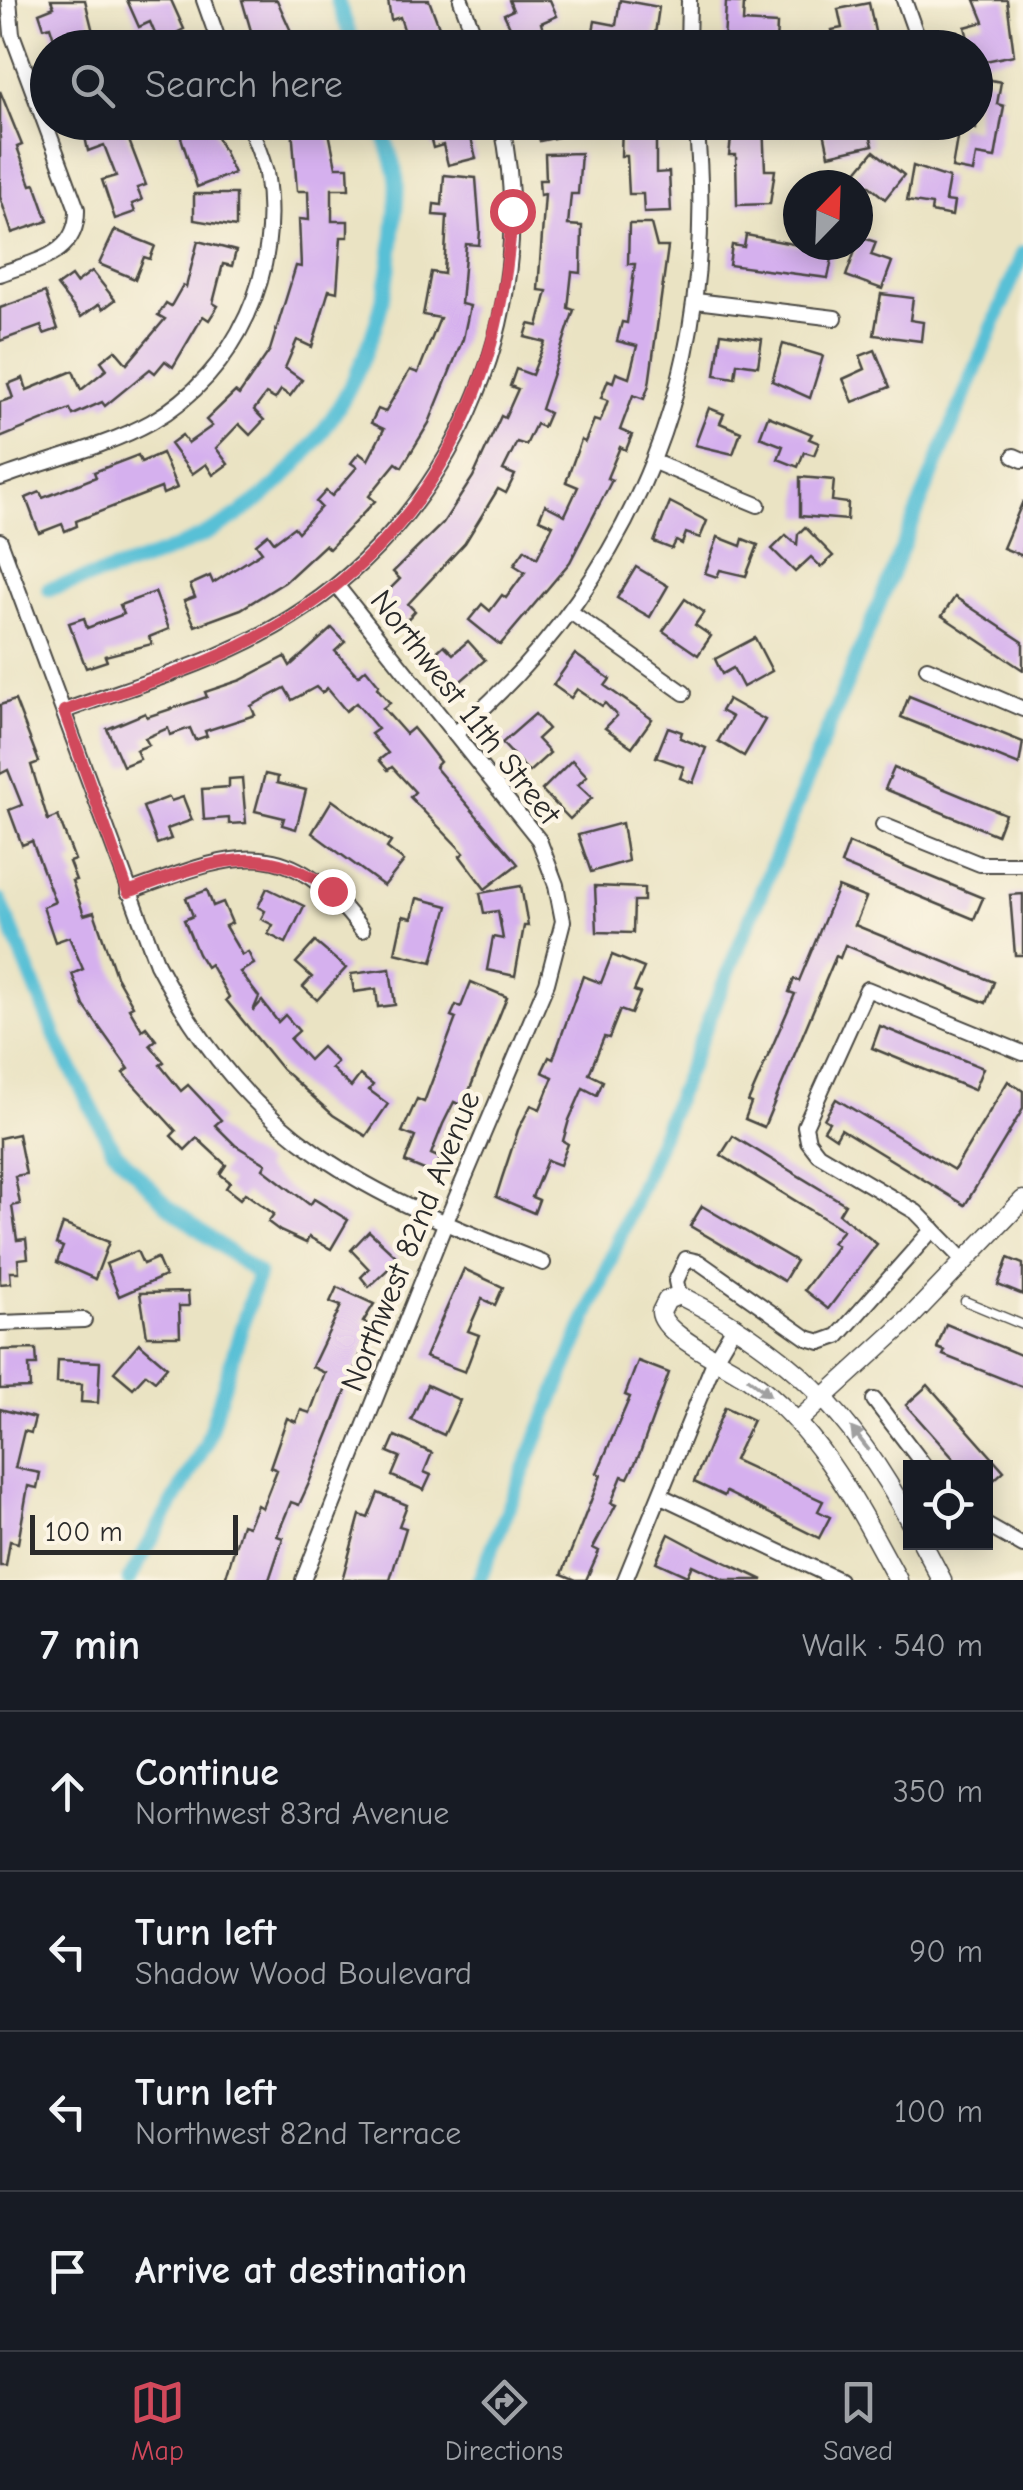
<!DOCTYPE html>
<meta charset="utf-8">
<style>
body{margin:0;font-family:"Comic Neue",sans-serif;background:#20242c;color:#f1f3f6}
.controls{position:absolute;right:30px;bottom:30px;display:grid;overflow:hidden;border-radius:0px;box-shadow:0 5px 25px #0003}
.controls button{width:90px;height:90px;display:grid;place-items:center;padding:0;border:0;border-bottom:2px solid #363941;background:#171b24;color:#f1f3f6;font:50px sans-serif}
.compass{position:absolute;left:783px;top:170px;width:90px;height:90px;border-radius:50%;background:#171b24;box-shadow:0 5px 25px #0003;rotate:23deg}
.scale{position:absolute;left:30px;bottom:25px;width:208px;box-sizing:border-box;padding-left:10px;border:5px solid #2b2b2b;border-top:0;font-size:28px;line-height:35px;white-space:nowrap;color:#2b2b2b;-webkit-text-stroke:8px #fcf5e5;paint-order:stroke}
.stop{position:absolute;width:30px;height:30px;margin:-22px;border:8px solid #d1495b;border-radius:50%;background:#fff}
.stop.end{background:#d1495b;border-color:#fff;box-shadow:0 2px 10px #0008}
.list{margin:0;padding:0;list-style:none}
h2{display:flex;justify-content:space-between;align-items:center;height:130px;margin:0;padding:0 40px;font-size:42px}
h2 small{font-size:32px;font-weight:400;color:#9ea1a6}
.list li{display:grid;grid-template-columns:65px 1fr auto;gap:30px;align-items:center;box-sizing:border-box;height:160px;padding:0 40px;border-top:2px solid #363941}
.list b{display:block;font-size:38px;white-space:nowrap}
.list p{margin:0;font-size:32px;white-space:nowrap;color:#9ea1a6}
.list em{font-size:32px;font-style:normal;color:#9ea1a6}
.icon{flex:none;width:55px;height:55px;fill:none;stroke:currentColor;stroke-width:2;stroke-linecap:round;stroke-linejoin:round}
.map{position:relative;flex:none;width:1023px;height:1580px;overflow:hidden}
.search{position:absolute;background:#171b24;box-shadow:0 5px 25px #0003;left:30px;right:30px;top:30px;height:110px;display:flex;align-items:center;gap:25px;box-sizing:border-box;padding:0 35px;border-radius:55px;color:#9ea1a6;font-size:38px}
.sheet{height:770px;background:#171b24}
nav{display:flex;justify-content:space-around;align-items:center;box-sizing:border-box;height:140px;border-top:2px solid #363941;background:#171b24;font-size:28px;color:#9ea1a6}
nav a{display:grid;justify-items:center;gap:5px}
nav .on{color:#d1495b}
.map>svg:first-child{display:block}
</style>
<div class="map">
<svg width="1023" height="1580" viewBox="0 0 1023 1580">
<rect width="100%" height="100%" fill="#fcf5e5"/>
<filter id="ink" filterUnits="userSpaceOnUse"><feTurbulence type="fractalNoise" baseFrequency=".01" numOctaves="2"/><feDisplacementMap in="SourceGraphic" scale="20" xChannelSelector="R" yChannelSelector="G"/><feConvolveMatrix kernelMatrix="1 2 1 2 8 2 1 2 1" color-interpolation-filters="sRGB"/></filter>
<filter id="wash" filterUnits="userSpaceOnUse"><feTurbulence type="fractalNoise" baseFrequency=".0048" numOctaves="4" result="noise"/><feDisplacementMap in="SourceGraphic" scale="40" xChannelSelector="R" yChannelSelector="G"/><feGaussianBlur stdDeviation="2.25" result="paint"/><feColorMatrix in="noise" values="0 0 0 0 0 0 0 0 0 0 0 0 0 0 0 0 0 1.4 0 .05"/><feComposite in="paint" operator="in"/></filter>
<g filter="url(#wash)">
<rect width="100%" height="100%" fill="#eae3c3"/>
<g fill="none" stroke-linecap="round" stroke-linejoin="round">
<!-- canal -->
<g stroke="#58c0d6" stroke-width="15">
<path d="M337,0L355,48"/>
<path d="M49,589C107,573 168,556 221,526C326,464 386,346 394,227C395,213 398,196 397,181C395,162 385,141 380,122"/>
<path d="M0,900L58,1043L113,1149L168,1206L258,1274L206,1444L129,1580"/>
<path d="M479,1580L1023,253"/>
</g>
</g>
<g id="blocks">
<!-- building -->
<g fill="#d5b0ee">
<path d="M51,0H85L94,36L85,40L88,48H57L50,26L44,28L39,13L54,7Z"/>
<path d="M127,0H171L184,29L178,32L185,48H161L150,22L139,27Z"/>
<path d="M242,0H277L294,38L283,42L285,48H256Z"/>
<path d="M388,0H429L447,48H410L400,17L391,20Z"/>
<path d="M509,0H550L557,16L541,23L548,48H520L504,14L513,10Z"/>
<path d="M620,0L659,7L653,48L592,37L595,21L616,25Z"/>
<path d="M975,0H1007L1014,55L976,63V44L970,46L965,27L984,22Z"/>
<path d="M726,2L744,3L743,22L777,24L776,45L724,43Z"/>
<path d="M869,3L877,41L836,48L832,30L842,28L838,9Z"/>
<path d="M976,77L1001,82L997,104L1004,106L995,158L976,155L973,172L952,168L959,126L976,129Z"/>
<path d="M0,91L22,145L17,147L31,185L35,184L48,221L12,233L0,197Z"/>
<path d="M82,122H122L146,185L137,188L142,200L132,204L135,212L115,219L102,180L116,176L104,145L88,151Z"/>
<path d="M176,122H210L234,173L197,187Z"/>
<path d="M327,122L336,167H348L349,189H332V221H348V237H341L337,292L329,290L312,347L297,340L285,368L302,380L290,396L281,390L275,399L266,394L254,410L264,420L250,435L239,424L216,448L228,464L213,475L206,464L192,474L170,444L182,435L188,443L212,426L206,420L235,392L239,395L270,350L296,266L301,267L299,219L309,220L308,191H297L292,127Z"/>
<path d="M467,122L476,158L448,165L443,145L433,148L428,129Z"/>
<path d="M535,122H569L572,134L540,141Z"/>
<path d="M622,122H656V173L669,172L671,212L644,213L643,194H629L627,156H621Z"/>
<path d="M733,122H763L765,170H775L770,204L737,205L736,155H729Z"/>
<path d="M822,122H852L854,131L868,128L873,145L829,155Z"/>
<path d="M874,151L904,175L885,199L868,185L858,197V185H846Z"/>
<path d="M581,153L578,194H571L568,225L582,226L581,273L572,272L568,308L574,310L541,409L549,413L543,427L536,424L526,445L517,442L503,470L515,475L506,493L498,489L465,543L408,604L415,611L405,622L381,598L400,579L393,572L443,523L473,477L501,416L505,418L518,389L510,386L516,369L532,375L545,342L525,337L529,324L538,326L547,291L538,290L545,194L540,195L539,180H546L545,154Z"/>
<path d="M913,166L949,178L945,201L954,202L952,216L931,212L932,205L907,201Z"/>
<path d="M444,175L476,178L480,230L479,245L466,244L461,304L470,306L463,339L429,423L402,467L396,463L369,496L375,501L329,549L325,545L285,582L241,609L195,626L184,601L195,597L190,585L210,576L213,583L262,552L256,544L268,534L274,542L294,527L298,532L321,507L316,502L326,491L332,496L357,467L351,463L359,453L368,460L384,429L371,423L378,409L385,412L410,370L418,373L440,318L423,315L431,272L444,274L447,216L433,215L434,204L442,205Z"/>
<path d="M194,194H236V227L194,220Z"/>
<path d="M629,224H651L657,247H668L649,385L644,399L633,395L620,430L632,435L626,450L620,447L607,478L612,480L570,562L500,645L469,620L482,604L490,611L502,595L506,598L525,572L514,565L525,549L537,558L553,525L539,519L545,505L565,515L578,487L566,482L581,440L585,442L594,420L600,422L608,400L601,398L608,380L613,382L616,373L629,378L637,346L617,341L622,322L627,323L635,264H628Z"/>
<path d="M115,230L155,246L150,259L144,257L135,279L99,264Z"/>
<path d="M746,235L798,245H835L828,278L729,265L732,245L744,247Z"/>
<path d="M860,237L876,242L871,255L892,262L882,289L846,276Z"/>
<path d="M198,241L236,251L232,266L223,264L213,303L218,306L209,320L203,316L173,367L165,361L155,373L150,369L105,406L102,402L73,415L70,409L0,438V402L13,398L8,384L23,378L27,390L73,371L81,390L107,369L101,361L115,350L127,364L165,319L158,315L166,303L171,306L183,285L186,287Z"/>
<path d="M92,271L115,300L103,309L99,304L81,317L57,286L71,276L76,283Z"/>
<path d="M45,292L58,329L44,334L41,326L0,341V308Z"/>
<path d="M881,294L913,298L910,320L923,322L921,341L874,335Z"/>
<path d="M721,333L762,339L758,366L737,363L735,378L715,375Z"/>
<path d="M783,344L823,356L810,398L772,381Z"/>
<path d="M875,350L890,387L853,402L843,379L865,369L860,356Z"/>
<path d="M709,408L724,414L720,423L741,432L733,454L695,445Z"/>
<path d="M768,416L812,434L809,439L819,443L814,455L804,452L798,467L778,459L783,446L760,437Z"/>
<path d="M162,453L177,488L163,494L161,488L76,521L77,526L65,531L62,524L39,533L26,498L40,492L43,498L96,477L94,472L138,455L141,462Z"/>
<path d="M800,477L834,480L832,501L848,503L847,520L800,516Z"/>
<path d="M1023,501V556L1003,548Z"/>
<path d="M670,502L707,521L700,538L686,533L682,544L676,541L672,549L654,542Z"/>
<path d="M805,527L833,556L821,567L811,557L795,572L772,549L786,535L797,545L798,534Z"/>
<path d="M718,537L741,546L743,539L758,545L746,576L720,570L717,577L705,573Z"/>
<path d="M636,567L668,586L650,617L617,598Z"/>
<path d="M155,592L169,629L149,637L152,644L105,656L107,661L86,668L69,623L84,618L87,628L124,614L120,605Z"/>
<path d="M955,597L1023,642V670L942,616Z"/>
<path d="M685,599L704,612L695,625L711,636L698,655L663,631Z"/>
<path d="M332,628L345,642L335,651L358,676L366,669L379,685L377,688L390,703L383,708L406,734L413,728L423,740L440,762L435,767L518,864L485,889L460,856L464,853L410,797L415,792L392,767L388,770L379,760L388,753L371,734L378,729L356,703L346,711L327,688L322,693L316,687L292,700L285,688L251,706L255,715L205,731L207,736L195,740L190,728L170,735L168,728L145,738L149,745L136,750L140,759L123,766L107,729L145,713L147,717L207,697L205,692L241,680L285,657L290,666Z"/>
<path d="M755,638L772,671L743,687L733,668L722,674L715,659Z"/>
<path d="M468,641L485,660L455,686L430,658L444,645L453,654Z"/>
<path d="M575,654L610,679L605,686L652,719L632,747L605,728L617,716L605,703L602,706L577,689L571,698L553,685Z"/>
<path d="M909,696L1023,742L1019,765L901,717Z"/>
<path d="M728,699L765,720L744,756L718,741L732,717L721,711Z"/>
<path d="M15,700L39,762L31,765L48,820L58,816L75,860L69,862L76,880L72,881L84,915L94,912L116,976L133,1006L129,1008L142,1030L146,1027L156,1040L150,1045L164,1062L160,1065L181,1091L188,1085L221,1120L215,1125L235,1145L266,1164L263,1169L310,1205L314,1199L348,1220L331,1249L309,1237L306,1243L280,1231L268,1222L274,1214L245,1193L240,1199L226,1188L230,1182L220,1174L226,1165L197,1138L185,1150L171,1136L176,1131L123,1073L129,1069L84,1006L72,974L83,969L69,937L55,942L43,907L55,902L32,841L22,845L9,810L22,805L8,770L0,774V705Z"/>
<path d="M535,714L548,729L537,739L550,753L529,772L502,743Z"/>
<path d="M668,727L682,732L680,738L706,748L693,783L680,778L684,767L656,757Z"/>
<path d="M572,760L587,776L578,785L592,798L570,819L542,790Z"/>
<path d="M894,768L1005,814L997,835L885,789Z"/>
<path d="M265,774L278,777L277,783L306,790L296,829L282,825L284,818L255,811Z"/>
<path d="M242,778L246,823L229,824V818L204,820L202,789L229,787V779Z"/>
<path d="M169,797L171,801L183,797L192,820L167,829L171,839L157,844L143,807Z"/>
<path d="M332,800L391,842L387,848L404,861L384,886L312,833Z"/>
<path d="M622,823L628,861L591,872L578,835Z"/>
<path d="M849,843L983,898L974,919L841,864Z"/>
<path d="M521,886L528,926H524L515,976L487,970L493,937L503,939L498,911L484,913L480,893Z"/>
<path d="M595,886L644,888V901H634L633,933L597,932Z"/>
<path d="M838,887L866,898L855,925L994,982L986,1003L845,945L840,958L836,956L764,1127L745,1119L751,1103L748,1102L795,994L789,992L794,979L799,981Z"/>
<path d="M267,888L304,906L286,943L268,934L273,925L261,919L265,911L258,907Z"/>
<path d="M207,890L213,906L223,902L232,923L225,926L242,955L248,952L254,964L240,972L259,997L253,1011L262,1001L278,1022L285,1015L299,1031L290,1039L309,1060L322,1047L337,1062L331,1068L351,1087L360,1075L373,1085L369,1090L388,1104L366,1136L333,1115L282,1069L226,1000L229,997L210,964L206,967L198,954L184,920L193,916L186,898Z"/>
<path d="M1023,894V955H1015L1010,895Z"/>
<path d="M417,898L448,906L432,962L395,953L403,916L412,918Z"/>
<path d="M315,942L346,968L317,1000L303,987L312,977L296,963Z"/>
<path d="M612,955L644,968L634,991L640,993L631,1014L620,1010L609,1038L604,1037L589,1074L603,1081L597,1095L583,1088L569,1120L563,1141L568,1144L560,1165L547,1160L532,1197L539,1200L534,1213L496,1197L502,1178L518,1130L531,1105L540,1109L553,1077L542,1072L549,1057L553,1059L583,976L601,983Z"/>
<path d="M390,969L395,1005L378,1007L376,989L354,992L351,974Z"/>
<path d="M471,982L507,997L463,1106L454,1102L443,1124L431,1154L440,1158L434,1174L405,1162L415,1137L402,1132L417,1099L424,1102L456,1018L451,1016L456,1005L461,1007Z"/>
<path d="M880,1026L983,1068L974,1090L872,1048Z"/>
<path d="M1008,1081L1023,1091V1109L965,1205L841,1129L836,1138L824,1130L829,1122L824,1119L836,1099L954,1170Z"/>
<path d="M18,1134L26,1174L15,1176L20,1204L12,1206L17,1240L26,1239L28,1258L18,1259L19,1272H10L11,1283L0,1284V1138Z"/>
<path d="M733,1136L845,1204L839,1214L877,1244L828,1309L804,1290L837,1246L832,1243L843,1230L721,1155Z"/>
<path d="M702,1206L796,1261L784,1281L690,1226Z"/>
<path d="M63,1224L109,1242L95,1279L57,1262L63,1247L56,1244Z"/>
<path d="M369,1231L399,1259L369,1287L361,1277L369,1269L351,1250Z"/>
<path d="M137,1251L143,1264L157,1258L165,1276L119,1296L106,1264Z"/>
<path d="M1008,1258L1023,1264V1295L998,1285Z"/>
<path d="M464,1269L503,1287L495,1305L482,1299L468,1331L479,1335L465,1372L425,1357Z"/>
<path d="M337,1287L374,1304L363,1322L372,1326L309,1483L299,1505L291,1502L277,1536L283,1538L269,1580H225L242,1524L248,1526L257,1505L262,1508L277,1470L270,1467L287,1418L296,1422L301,1410L310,1413L325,1373L312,1367L341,1306L330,1302Z"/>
<path d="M188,1292L189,1306H179L180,1336H147L140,1293Z"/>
<path d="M946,1324L1023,1356V1387L943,1355L945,1351L937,1348Z"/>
<path d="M139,1343L167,1367L155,1381L146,1374L133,1388L114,1372Z"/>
<path d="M36,1349L37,1365H29L30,1388L0,1389V1350Z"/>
<path d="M58,1360L100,1362L98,1403L81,1402L82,1384L57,1383Z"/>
<path d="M638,1361L669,1373L640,1453L628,1478L622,1476L611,1503L616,1505L593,1548L599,1551L586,1580H576L562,1574L601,1475L597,1473L630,1397L625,1395Z"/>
<path d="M427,1385L460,1400L444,1435L411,1420Z"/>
<path d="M928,1385L1004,1471L986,1487V1468H962L906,1405Z"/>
<path d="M725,1407L753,1420L734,1460L823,1501L818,1511L830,1517L819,1538L726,1492L724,1496L694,1482Z"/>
<path d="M0,1409L35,1418L31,1433L24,1431L15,1468L40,1473L37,1488L28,1486L18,1543L10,1541L6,1566H0Z"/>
<path d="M395,1436L432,1453L424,1472L431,1475L424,1490L392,1476L400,1457L388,1452Z"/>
<path d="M378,1493L407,1505L399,1526L406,1528L390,1580H342L360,1515L368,1518Z"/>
<path d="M669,1534L699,1550L763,1580H724L692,1565L687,1576L656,1562Z"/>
</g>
</g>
</g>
<g filter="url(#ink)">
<use href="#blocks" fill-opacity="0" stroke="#484742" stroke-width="2.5"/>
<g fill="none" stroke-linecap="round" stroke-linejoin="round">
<!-- service casing -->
<g stroke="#484742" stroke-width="11">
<path id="service" d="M965,1301L1023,1325"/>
</g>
<!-- minor casing -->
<g stroke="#484742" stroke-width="18">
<g id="minor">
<path d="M204,0L221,48"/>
<path d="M461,0L479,48"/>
<path d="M904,0L921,48"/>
<path d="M688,48L689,0"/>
<path d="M0,274C37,260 78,255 77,209L12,34L9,0"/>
<path d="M696,301L835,318"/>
<path d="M1014,456L1023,460"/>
<path d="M654,462L758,505"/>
<path d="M0,478C48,460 106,447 151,422C237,373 283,270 266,173C262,156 254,139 248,122"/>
<path d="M0,541L157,964C251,1143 363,1192 543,1263"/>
<path d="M572,613L684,693"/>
<path d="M927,668L1023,709"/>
<path d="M64,711C135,685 209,665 275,627C448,529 545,318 501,122"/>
<path d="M455,734C638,576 721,363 696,122"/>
<path d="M883,825L980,864H1023"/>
<path d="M128,892C233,854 285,828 362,930"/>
<path d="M965,1262L916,1212L818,1154L808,1141L805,1126L867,989L1023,1053"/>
<path d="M679,1295L676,1281L686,1259L699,1262L807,1338L821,1342L838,1336L933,1229"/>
<path d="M0,1323L84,1320"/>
<path d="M874,1400L926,1468"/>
<path d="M661,1496L839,1580"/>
<path d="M986,1525L1023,1546"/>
<path d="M303,1580L445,1224L547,983L563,921L556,885L539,840L337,586"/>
<path d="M625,1580L716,1357L735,1325"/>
</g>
</g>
<!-- tertiary casing -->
<g stroke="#484742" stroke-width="21">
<g id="tertiary">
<path d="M798,1421L904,1324L1023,1200"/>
<path d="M922,1542L942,1580"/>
<path d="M898,1580C857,1505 820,1430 749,1379C728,1364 662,1335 661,1312L667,1300L679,1295C788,1350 853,1414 910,1522"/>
</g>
</g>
<!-- service -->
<use href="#service" stroke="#fff" stroke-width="8"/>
<!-- minor -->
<use href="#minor" stroke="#fff" stroke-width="14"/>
<!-- tertiary -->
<use href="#tertiary" stroke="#fff" stroke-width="18"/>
</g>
<!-- one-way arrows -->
<defs><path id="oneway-solid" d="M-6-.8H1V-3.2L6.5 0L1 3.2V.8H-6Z" transform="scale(2.5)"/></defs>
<g fill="#a0a0a0">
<use href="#oneway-solid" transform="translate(759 1387) rotate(38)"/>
<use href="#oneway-solid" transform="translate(860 1439) rotate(-128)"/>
</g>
</g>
<g fill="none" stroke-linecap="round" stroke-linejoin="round" filter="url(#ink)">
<!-- route -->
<path stroke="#d1495b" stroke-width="12" d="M332,891C263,836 201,865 128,892L64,711C111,694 161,680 207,661C405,578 500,420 512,211"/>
</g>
<g text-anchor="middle" stroke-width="9" stroke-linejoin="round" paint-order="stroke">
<!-- street labels -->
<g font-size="32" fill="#2b2b2b" stroke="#fcf5e5">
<text transform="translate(466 707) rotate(52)" y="11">Northwest 11th Street</text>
<text transform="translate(410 1241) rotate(-68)" y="11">Northwest 82nd Avenue</text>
</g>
</g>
</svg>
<div class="controls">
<button><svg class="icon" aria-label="locate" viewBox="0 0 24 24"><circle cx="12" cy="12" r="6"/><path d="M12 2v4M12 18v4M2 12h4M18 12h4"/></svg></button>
</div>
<svg class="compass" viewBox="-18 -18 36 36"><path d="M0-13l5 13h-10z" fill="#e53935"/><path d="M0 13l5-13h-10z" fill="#9ea1a6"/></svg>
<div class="scale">100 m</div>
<div class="stop" style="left:512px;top:211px"></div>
<div class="stop end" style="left:332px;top:891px"></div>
<div class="search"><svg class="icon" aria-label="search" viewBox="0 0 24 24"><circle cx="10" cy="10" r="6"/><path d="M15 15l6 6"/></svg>Search here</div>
</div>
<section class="sheet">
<h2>7 min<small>Walk · 540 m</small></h2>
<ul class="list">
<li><svg class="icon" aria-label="ahead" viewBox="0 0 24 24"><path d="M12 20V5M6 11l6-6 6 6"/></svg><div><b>Continue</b><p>Northwest 83rd Avenue</p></div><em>350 m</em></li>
<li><svg class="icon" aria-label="left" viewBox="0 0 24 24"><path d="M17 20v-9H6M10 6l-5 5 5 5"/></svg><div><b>Turn left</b><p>Shadow Wood Boulevard</p></div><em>90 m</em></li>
<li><svg class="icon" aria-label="left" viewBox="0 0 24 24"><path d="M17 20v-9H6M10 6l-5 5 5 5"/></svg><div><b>Turn left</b><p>Northwest 82nd Terrace</p></div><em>100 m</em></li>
<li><svg class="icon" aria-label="arrive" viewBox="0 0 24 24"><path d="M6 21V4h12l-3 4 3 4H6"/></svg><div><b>Arrive at destination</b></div></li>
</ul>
</section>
<nav>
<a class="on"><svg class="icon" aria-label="map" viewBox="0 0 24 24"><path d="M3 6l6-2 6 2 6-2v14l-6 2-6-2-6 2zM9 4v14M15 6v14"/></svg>Map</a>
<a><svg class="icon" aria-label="directions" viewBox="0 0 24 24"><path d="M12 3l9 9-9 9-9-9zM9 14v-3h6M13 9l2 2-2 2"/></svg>Directions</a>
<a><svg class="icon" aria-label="saved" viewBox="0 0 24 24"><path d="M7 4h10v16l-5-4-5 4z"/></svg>Saved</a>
</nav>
